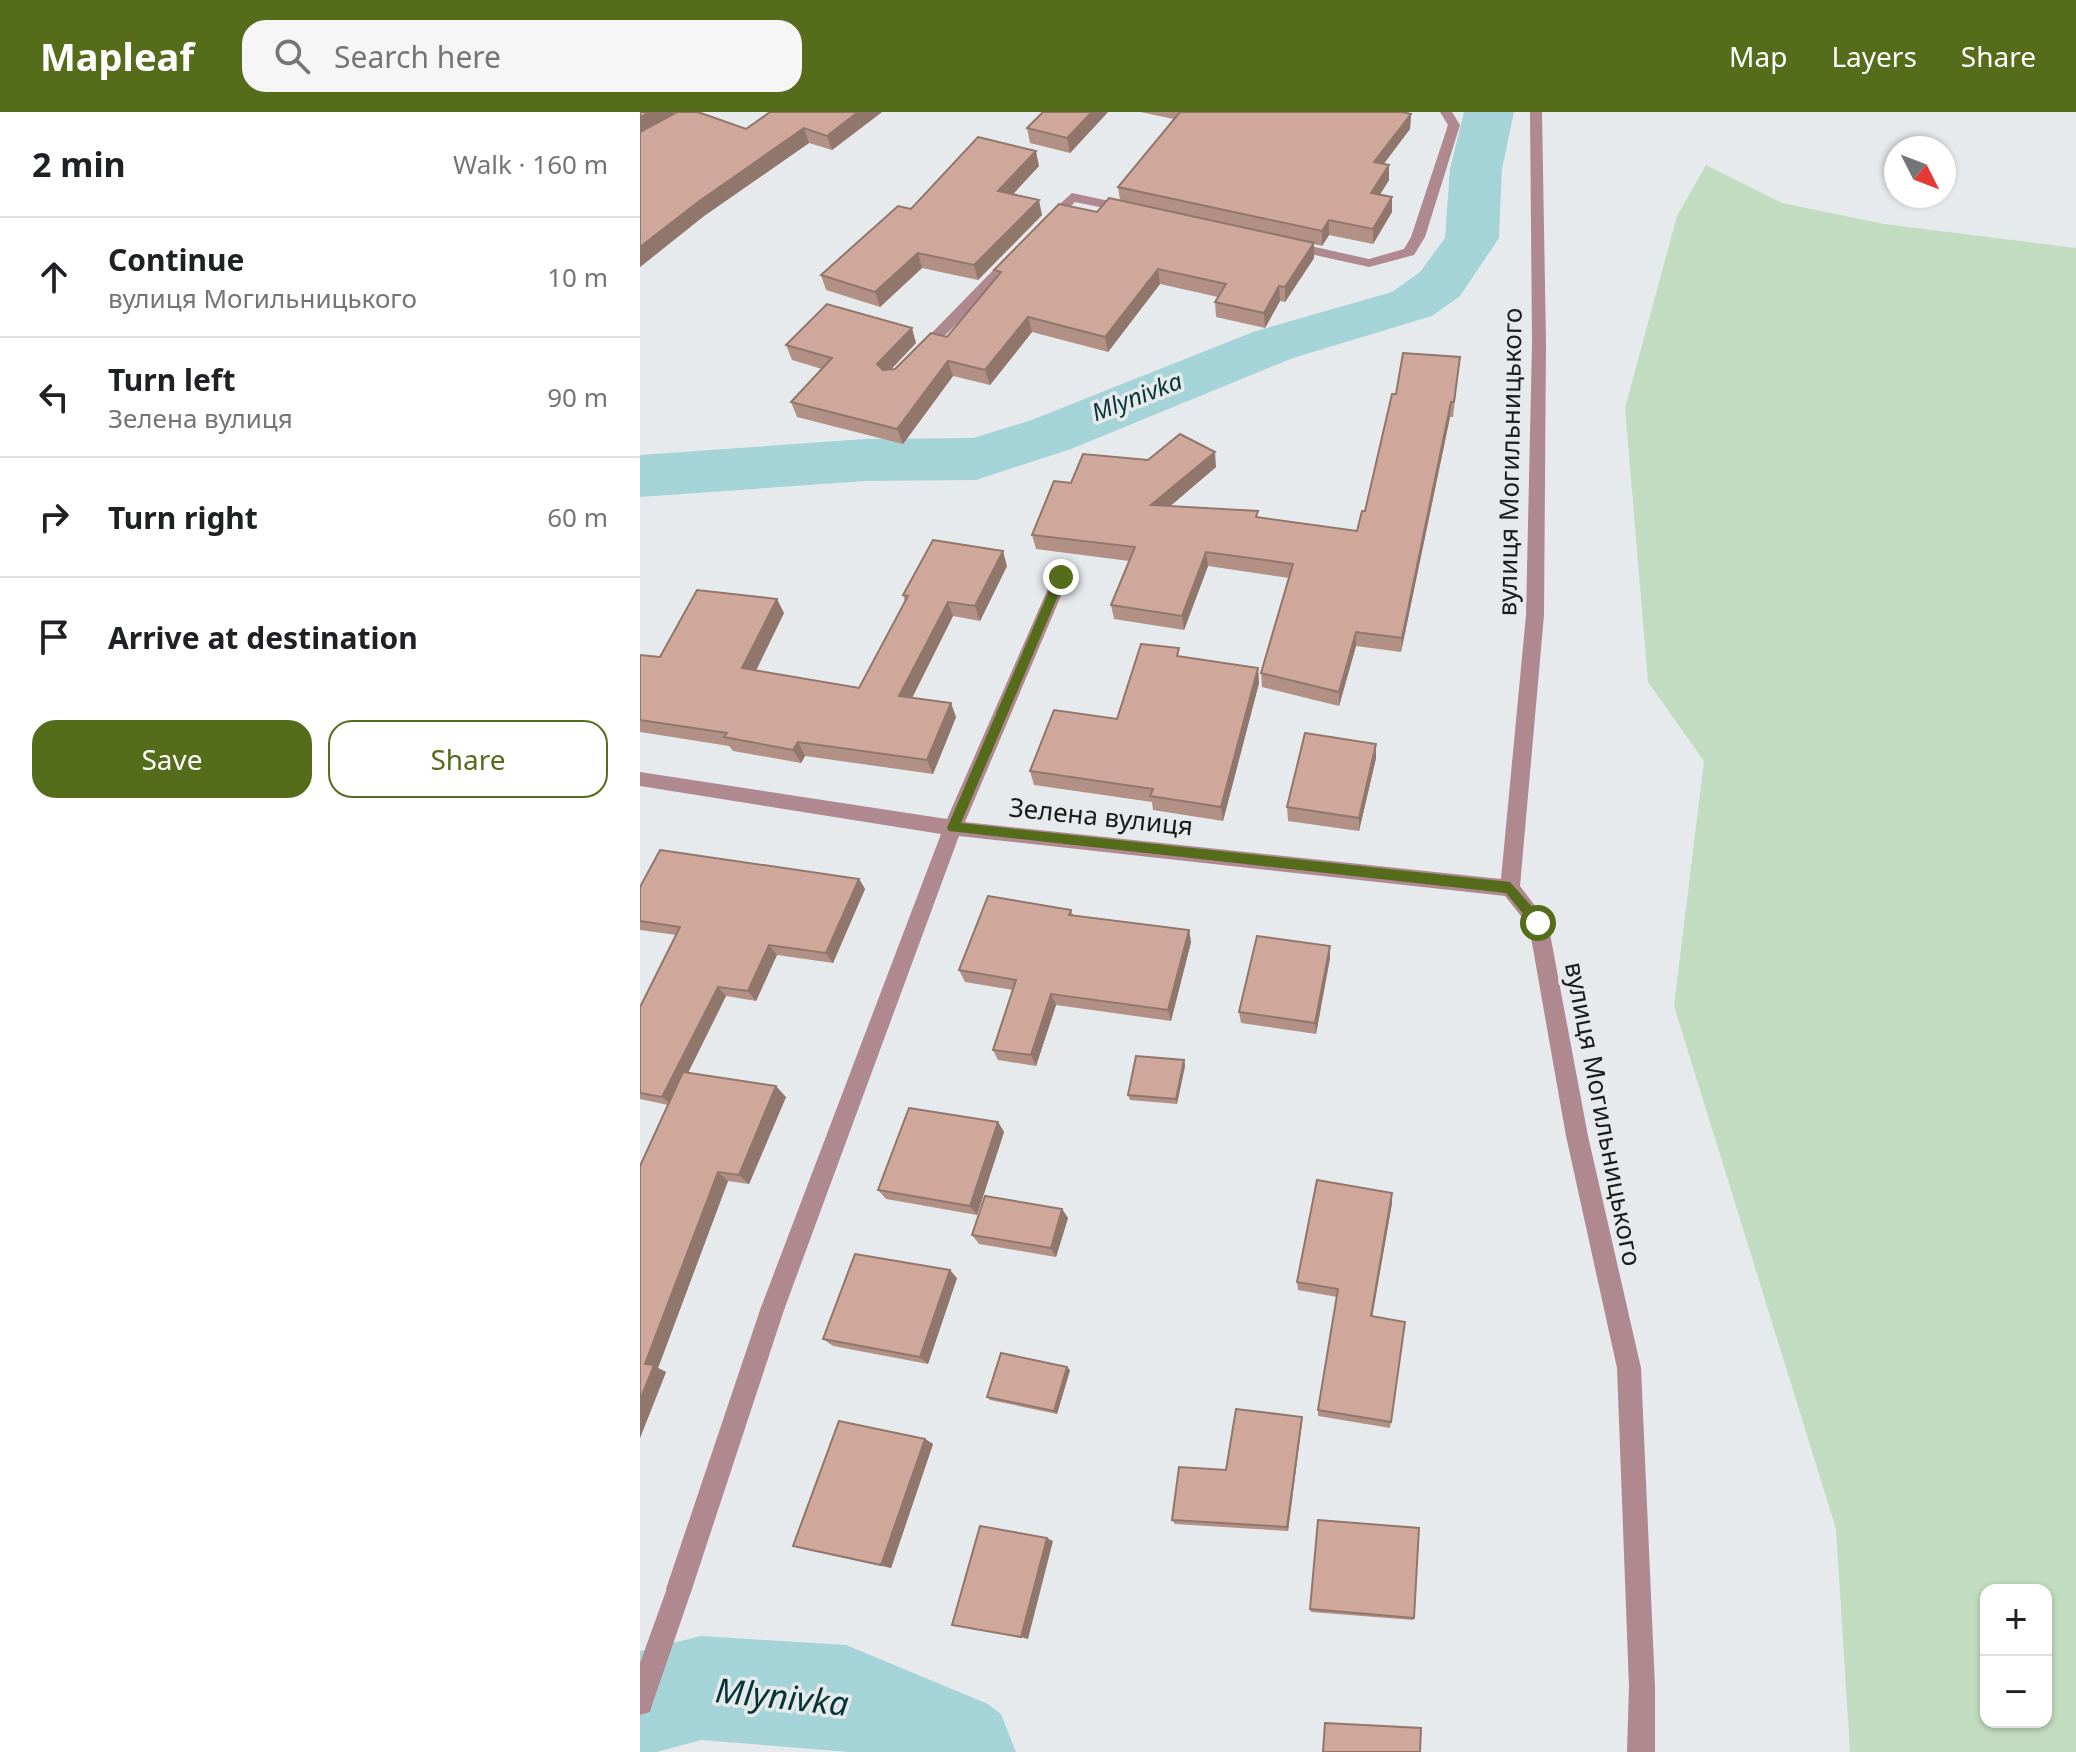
<!DOCTYPE html>
<meta charset="utf-8">
<style>
body{margin:0;font-family:"Noto Sans",sans-serif;background:#f6f6f6;color:#202124}
.controls{position:absolute;right:24px;bottom:24px;display:grid;overflow:hidden;border-radius:16px;box-shadow:0 2px 6px #0004}
.controls button{width:72px;height:72px;display:grid;place-items:center;padding:0;border:0;border-bottom:2px solid #e0e0e0;background:#fff;color:#202124;font:40px sans-serif}
.compass{position:absolute;left:1244px;top:24px;width:72px;height:72px;border-radius:50%;background:#fff;box-shadow:0 2px 6px #0004;rotate:132deg}
.stop{position:absolute;width:24px;height:24px;margin:-18px;border:6px solid #556c1b;border-radius:50%;background:#fff}
.stop.end{background:#556c1b;border-color:#fff;box-shadow:0 2px 8px #0008}
.list{margin:0;padding:0;list-style:none}
h2{display:flex;justify-content:space-between;align-items:center;height:104px;margin:0;padding:0 32px;font-size:34px}
h2 small{font-size:26px;font-weight:400;color:#757577}
.list li{display:grid;grid-template-columns:52px 1fr auto;gap:24px;align-items:center;box-sizing:border-box;height:120px;padding:0 32px;border-top:2px solid #e0e0e0}
.list b{display:block;font-size:30px;white-space:nowrap}
.list p{margin:0;font-size:26px;white-space:nowrap;color:#757577}
.list em{font-size:26px;font-style:normal;color:#757577}
.actions{display:flex;gap:16px;padding:24px 32px}
.actions a{flex:1;padding:18px 0;border:2px solid #556c1b;border-radius:24px;text-align:center;font-size:28px;color:#556c1b}
.actions .main{background:#556c1b;color:#fff}
.icon{flex:none;width:44px;height:44px;fill:none;stroke:currentColor;stroke-width:2;stroke-linecap:round;stroke-linejoin:round}
.map{position:relative;flex:none;width:1436px;height:1640px;overflow:hidden}
header{display:flex;align-items:center;gap:48px;box-sizing:border-box;height:112px;padding:0 40px;background:#556c1b;color:#fff}
header strong{font-size:38px}
nav{display:flex;gap:44px;margin-inline-start:auto;font-size:28px}
.search{width:560px;height:72px;background:#f6f6f6;display:flex;align-items:center;gap:20px;box-sizing:border-box;padding:0 28px;border-radius:24px;color:#757577;font-size:30px}
main{display:flex}
aside{flex:1;background:#fff}
.map>svg:first-child{display:block}
</style>
<header>
<strong>Mapleaf</strong>
<div class="search"><svg class="icon" aria-label="search" viewBox="0 0 24 24"><circle cx="10" cy="10" r="6"/><path d="M15 15l6 6"/></svg>Search here</div>
<nav><a>Map</a><a>Layers</a><a>Share</a></nav>
</header>
<main>
<aside>
<h2>2 min<small>Walk · 160 m</small></h2>
<ul class="list">
<li><svg class="icon" aria-label="ahead" viewBox="0 0 24 24"><path d="M12 20V5M6 11l6-6 6 6"/></svg><div><b>Continue</b><p>вулиця Могильницького</p></div><em>10 m</em></li>
<li><svg class="icon" aria-label="left" viewBox="0 0 24 24"><path d="M17 20v-9H6M10 6l-5 5 5 5"/></svg><div><b>Turn left</b><p>Зелена вулиця</p></div><em>90 m</em></li>
<li><svg class="icon" aria-label="right" viewBox="0 0 24 24"><path d="M7 20v-9h11M14 6l5 5-5 5"/></svg><div><b>Turn right</b></div><em>60 m</em></li>
<li><svg class="icon" aria-label="arrive" viewBox="0 0 24 24"><path d="M6 21V4h12l-3 4 3 4H6"/></svg><div><b>Arrive at destination</b></div></li>
</ul>
<div class="actions"><a class="main">Save</a><a>Share</a></div>
</aside>
<div class="map">
<svg width="1436" height="1640" viewBox="0 0 1436 1640">
<rect width="100%" height="100%" fill="#e7eaec"/>
<!-- green -->
<path fill="#c1dcc1" fill-rule="evenodd" d="M1066,53L1142,91L1244,112L1436,136V1640H1210L1196,1417L1034,894L1064,649L1008,570L985,296L1037,104ZM1346,1478H1406V1610H1346Z"/>
<g fill="none" stroke-linecap="round" stroke-linejoin="round">
<!-- river -->
<g fill="#a5d4d8" fill-rule="evenodd">
<path d="M824,0H874L862,57L859,126L820,184L792,204L653,246L431,337L336,368L225,369L0,385V343L225,327L333,326L389,309L613,220L752,180L780,160L805,126L810,57Z"/>
<path d="M61,1524L206,1533L348,1592L361,1602L376,1640H210L61,1628L17,1640H0V1539Z"/>
</g>
<!-- lane -->
<path fill="#af8890" fill-rule="evenodd" d="M39,1464L48,1468L52,1477L13,1590L10,1600L0,1603V1551L30,1468Z"/>
<!-- street -->
<g fill="#af8890" fill-rule="evenodd">
<path d="M800,0H812L820,13L785,125L774,143L729,155L643,136L641,133L648,129L729,147L764,137L771,125L808,13Z"/>
<path d="M890,0H902L906,231L904,503L880,774L908,811L948,1024L1001,1256L1015,1575V1640H987L989,1575L977,1256L926,1024L889,814L865,784L319,724L144,1198L52,1477L48,1486L39,1490L30,1486L26,1477L120,1198L301,722L0,674V660L307,707L413,465L421,459L429,465L325,710L861,767L886,503L892,231Z"/>
<path d="M432,81L493,94L495,97L488,101L435,90L410,116H400V110Z"/>
<path d="M374,141L381,145L379,148L284,245H274V239L369,142Z"/>
</g>
</g>
<!-- wall -->
<g fill="#b29085">
<path d="M0,0H34V2L106,17L242,0L192,38L169,31L64,104L0,155Z"/>
<path d="M468,0L430,41L390,31L387,16Z"/>
<path d="M500,0H762L771,2L770,17L743,52L749,53V68L740,83L752,85V100L733,132L689,123L682,134L674,132V146L645,190L640,189L625,216L576,205L575,190L578,185L520,172L468,240L392,220L350,273L313,264L263,332L157,305L151,290L182,257L152,248L146,233L276,231L251,257H255L307,225L356,166L354,158L480,88L478,75L534,7Z"/>
<path d="M399,54L373,82L402,103L338,168L282,156L240,195L186,178L181,163L271,97Z"/>
<path d="M820,245L813,305H810L761,540L716,534L699,594L622,575L621,561L649,466L568,454L544,518L474,507L471,493L489,449L396,437L392,423L431,371L576,355L530,394L717,419L725,399L756,282Z"/>
<path d="M367,454L340,509L313,504L272,586L316,605L293,662L165,644L161,651L93,639L89,634L0,620V543L20,545L144,501L116,559L219,576L265,489L263,483Z"/>
<path d="M540,544L618,556L619,571L583,709L513,698L512,690L394,673L390,659L477,607Z"/>
<path d="M736,646L719,719L648,709L647,695Z"/>
<path d="M219,767L225,777L193,851L137,843L116,889L86,884L48,961L146,985L109,1072L88,1069L18,1256L26,1260L0,1326V1054L28,993L0,987V895L36,823L0,818V775Z"/>
<path d="M431,798L433,803L549,818L551,830L531,909L416,893L396,954L358,948L353,938L373,878L325,870L319,858Z"/>
<path d="M690,834V846L676,922L601,911L599,900Z"/>
<path d="M544,948L545,954L537,992L490,988L488,983Z"/>
<path d="M358,1010L364,1020L337,1103L246,1087L238,1078Z"/>
<path d="M752,1091L732,1204L765,1210L750,1316L678,1304V1298L697,1185L658,1178L657,1170Z"/>
<path d="M422,1097L428,1106L416,1145L339,1132L332,1123Z"/>
<path d="M317,1166L288,1252L193,1234L183,1227Z"/>
<path d="M430,1258L417,1302L350,1288L347,1285Z"/>
<path d="M662,1310L648,1419L535,1412L532,1408L586,1358Z"/>
<path d="M285,1327L293,1332L251,1456L164,1437L153,1434Z"/>
<path d="M670,1497L774,1506L773,1508L671,1500Z"/>
</g>
<!-- shaded-wall -->
<g fill="#91766c">
<path d="M10,0H33L35,4L0,24V5Z"/>
<path d="M218,0H242L192,38L187,24Z"/>
<path d="M452,0H468L430,41L427,26Z"/>
<path d="M771,2L770,17L734,65V50Z"/>
<path d="M164,16L169,31L64,104L0,155V135L58,90Z"/>
<path d="M396,39L399,54L362,94L358,79Z"/>
<path d="M749,53V68L731,96V81Z"/>
<path d="M752,85V100L733,132V117Z"/>
<path d="M399,88L402,103L338,168L334,153Z"/>
<path d="M689,108V123L682,134V119Z"/>
<path d="M674,131V146L645,190V175Z"/>
<path d="M278,141L282,156L240,195L235,180Z"/>
<path d="M518,157L520,172L468,240L465,225Z"/>
<path d="M639,174L640,189L625,216L624,201Z"/>
<path d="M388,205L392,220L350,273L345,258Z"/>
<path d="M272,216L276,231L242,267L237,252Z"/>
<path d="M308,249L313,264L263,332L257,317Z"/>
<path d="M811,290L810,305L761,540L762,526Z"/>
<path d="M575,340L576,355L514,408L511,393Z"/>
<path d="M363,439L367,454L340,509L335,494Z"/>
<path d="M566,440L568,454L544,518L542,504Z"/>
<path d="M137,487L144,501L110,570L102,556Z"/>
<path d="M308,490L313,504L266,598L259,584Z"/>
<path d="M716,520V534L699,594V580Z"/>
<path d="M618,556L619,571L583,709L581,695Z"/>
<path d="M311,591L316,605L293,662L287,648Z"/>
<path d="M158,630L165,644L161,651L153,638Z"/>
<path d="M736,632V646L719,719V706Z"/>
<path d="M219,767L225,777L193,851L186,841Z"/>
<path d="M549,818L551,830L531,909L528,898Z"/>
<path d="M129,833L137,843L116,889L108,879Z"/>
<path d="M690,834V846L676,922L675,911Z"/>
<path d="M78,875L86,884L32,993L22,985Z"/>
<path d="M411,882L416,893L396,954L391,943Z"/>
<path d="M544,948L545,954L537,992L536,987Z"/>
<path d="M136,974L146,985L109,1072L99,1063Z"/>
<path d="M358,1010L364,1020L337,1103L330,1094Z"/>
<path d="M78,1060L88,1069L18,1256L26,1260L0,1326V1288L5,1252Z"/>
<path d="M752,1081V1091L731,1212V1204Z"/>
<path d="M422,1097L428,1106L416,1145L411,1136Z"/>
<path d="M310,1158L317,1166L288,1252L280,1245Z"/>
<path d="M427,1255L430,1258L417,1302L414,1299Z"/>
<path d="M662,1305V1310L648,1419L647,1415Z"/>
<path d="M285,1327L293,1332L251,1456L241,1453Z"/>
<path d="M407,1426L413,1429L388,1527L381,1525Z"/>
</g>
<!-- building -->
<g fill="#cfa89b" stroke="#91766c" stroke-width="2">
<path d="M0,0H10L0,5Z"/>
<path d="M37,0H58L106,17L130,0H218L187,24L164,16L58,90L0,135V20Z"/>
<path d="M403,0H452L427,26L387,16Z"/>
<path d="M540,0H762L771,2L734,50L749,53L731,81L752,85L733,117L689,108L682,119L478,75Z"/>
<path d="M338,25L396,39L358,79L399,88L334,153L278,141L235,180L181,163L258,94L271,97Z"/>
<path d="M469,86L674,131L645,175L639,174L624,201L575,190L586,172L518,157L465,225L388,205L345,258L308,249L257,317L151,290L192,246L146,233L187,192L272,216L237,252L243,258L255,257L291,221L307,225L361,160L354,158L419,92L457,100Z"/>
<path d="M763,241L820,245L814,290H811L762,526L716,520L699,580L621,561L653,452L566,440L542,504L471,493L495,435L392,423L414,369L431,371L443,342L508,348L540,322L575,340L511,393L618,399L616,405L717,419L722,399H725L752,282H756Z"/>
<path d="M293,428L363,439L335,494L308,490L259,584L311,591L287,648L158,630L153,638L84,625L87,621L0,608V543L20,545L57,478L137,487L102,556L219,576L268,484L263,483Z"/>
<path d="M501,532L539,536L537,544L618,556L581,695L510,684L513,677L390,659L414,598L477,607Z"/>
<path d="M665,621L736,632L719,706L647,695Z"/>
<path d="M20,738L219,767L186,841L129,833L108,879L78,875L22,985L0,981V895L40,815L0,809V775Z"/>
<path d="M348,784L431,798L429,803L549,818L528,898L411,882L391,943L353,938L376,868L319,858Z"/>
<path d="M617,824L690,834L675,911L599,900Z"/>
<path d="M496,944L544,948L536,987L488,983Z"/>
<path d="M43,960L136,974L99,1063L78,1060L5,1252L14,1253L0,1288V1054Z"/>
<path d="M269,996L358,1010L330,1094L238,1078Z"/>
<path d="M677,1068L752,1081L731,1204L765,1210L751,1310L678,1298L698,1177L657,1170Z"/>
<path d="M345,1084L422,1097L411,1136L332,1123Z"/>
<path d="M215,1142L310,1158L280,1245L183,1227Z"/>
<path d="M361,1241L427,1255L414,1299L347,1285Z"/>
<path d="M596,1297L662,1305L647,1415L532,1408L539,1355L586,1358Z"/>
<path d="M199,1309L285,1327L241,1453L153,1434Z"/>
<path d="M678,1408L779,1416L774,1506L670,1497Z"/>
<path d="M340,1414L407,1426L381,1525L312,1513Z"/>
<path d="M685,1611L781,1616L780,1640H683Z"/>
</g>
<!-- route -->
<path fill="#556c1b" d="M421,461L426,465L321,711L870,770L903,807V815H894L866,781L309,719L307,716L415,465Z"/>
<g text-anchor="middle" stroke-width="7" stroke-linejoin="round" paint-order="stroke">
<!-- far-water labels -->
<g font-size="24" font-style="italic" fill="#063538" stroke="#e7eaec">
<text transform="translate(497 285) rotate(-21)" y="8">Mlynivka</text>
</g>
<!-- street labels -->
<g font-size="26" fill="#1a1b1b" stroke="#e7eaec">
<text transform="translate(870 350) rotate(-89)" y="9">вулиця Могильницького</text>
<text transform="translate(461 705) rotate(6)" y="9">Зелена вулиця</text>
<text transform="translate(963 1002) rotate(79)" y="9">вулиця Могильницького</text>
</g>
<!-- near-water labels -->
<g font-size="34" font-style="italic" fill="#063538" stroke="#e7eaec">
<text transform="translate(142 1585) rotate(6)" y="12">Mlynivka</text>
</g>
</g>
</svg>
<div class="controls">
<button>+</button>
<button>−</button>
</div>
<svg class="compass" viewBox="-18 -18 36 36"><path d="M0-13l5 13h-10z" fill="#e53935"/><path d="M0 13l5-13h-10z" fill="#757577"/></svg>
<div class="stop" style="left:898px;top:811px"></div>
<div class="stop end" style="left:421px;top:465px"></div>
</div>
</main>
